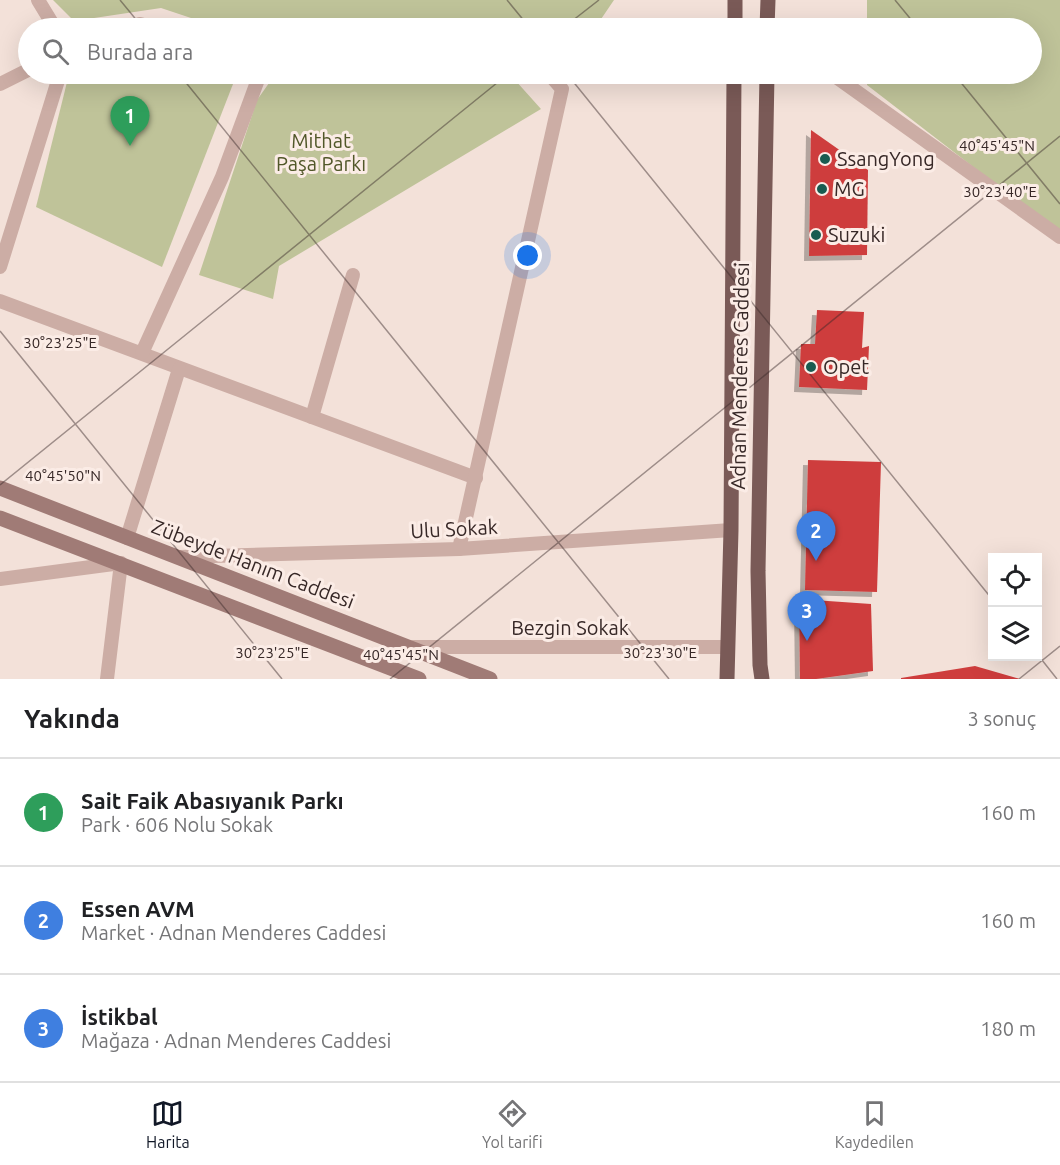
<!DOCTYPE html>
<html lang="tr">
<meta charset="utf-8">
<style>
body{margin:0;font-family:Ubuntu,sans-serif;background:#f2f2f2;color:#202124}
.controls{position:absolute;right:18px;bottom:18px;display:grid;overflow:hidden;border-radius:0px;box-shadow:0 6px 24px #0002}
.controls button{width:54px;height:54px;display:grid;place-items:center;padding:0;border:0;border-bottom:2px solid #e0e0e0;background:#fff;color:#202124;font:30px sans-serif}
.you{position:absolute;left:528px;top:256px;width:21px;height:21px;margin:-15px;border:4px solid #fff;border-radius:50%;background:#1a73e8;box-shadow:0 0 0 9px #1a73e833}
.badge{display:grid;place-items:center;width:39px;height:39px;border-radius:50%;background:#111827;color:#fff;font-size:20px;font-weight:700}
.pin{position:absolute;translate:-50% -50px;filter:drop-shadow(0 2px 3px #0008)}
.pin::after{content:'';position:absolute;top:32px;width:21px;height:18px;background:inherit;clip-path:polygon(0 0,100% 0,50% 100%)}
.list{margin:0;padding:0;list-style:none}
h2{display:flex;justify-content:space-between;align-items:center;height:78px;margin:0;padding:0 24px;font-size:26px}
h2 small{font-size:20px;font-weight:400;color:#757577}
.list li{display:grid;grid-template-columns:39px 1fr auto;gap:18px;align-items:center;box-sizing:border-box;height:108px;padding:0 24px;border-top:2px solid #e0e0e0}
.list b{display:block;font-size:22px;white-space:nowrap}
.list p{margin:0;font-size:20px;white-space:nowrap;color:#757577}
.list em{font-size:20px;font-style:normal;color:#757577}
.icon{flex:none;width:33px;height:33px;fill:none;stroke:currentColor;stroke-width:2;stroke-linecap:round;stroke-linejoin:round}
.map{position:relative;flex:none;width:1060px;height:679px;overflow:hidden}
.search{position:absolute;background:#fff;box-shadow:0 6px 24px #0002;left:18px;right:18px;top:18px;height:66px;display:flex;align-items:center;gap:15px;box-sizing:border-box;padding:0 21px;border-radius:33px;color:#757577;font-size:22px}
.sheet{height:402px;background:#fff}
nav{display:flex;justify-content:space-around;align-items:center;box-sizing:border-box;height:84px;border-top:2px solid #e0e0e0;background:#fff;font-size:16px;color:#757577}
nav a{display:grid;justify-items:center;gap:3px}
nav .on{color:#111827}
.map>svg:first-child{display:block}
</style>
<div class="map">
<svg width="1060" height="679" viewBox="0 0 1060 679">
<defs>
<filter id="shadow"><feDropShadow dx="-5" dy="5" stdDeviation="0" flood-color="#0004"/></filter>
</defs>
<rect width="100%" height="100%" fill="#f3e1d9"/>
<!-- green -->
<g fill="#bfc399">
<path d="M53,0H614L595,28H221L161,8L74,21Z"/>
<path d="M867,0H1060V234L867,85V74H1032V28H867Z"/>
<path d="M69,74H215L233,84L162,267L36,207Z"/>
<path d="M274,76L515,80L541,109L279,266L273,299L199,275L257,100Z"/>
</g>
<!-- building -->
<g fill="#ce3e3d" filter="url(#shadow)">
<path d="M811,130L868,170L867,255L809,256Z"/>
<path d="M817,310L864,312L862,348L869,346L867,390L799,387L801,344H815Z"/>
<path d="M808,460L881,462L877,592L805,590Z"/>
<path d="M799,599L871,604L873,671L816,679H800Z"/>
<path d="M975,666L1020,679H901V678Z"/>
</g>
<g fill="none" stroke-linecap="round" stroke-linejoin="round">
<!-- street -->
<g stroke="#ccada5" stroke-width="14">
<path d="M38,0L55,28"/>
<path d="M127,28L140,24L155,28"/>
<path d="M832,74L1060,237"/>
<path d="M0,84L28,70"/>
<path d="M0,267L60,74"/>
<path d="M0,301L476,478"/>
<path d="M142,353L222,177L260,74"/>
<path d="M312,417L353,275"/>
<path d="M127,538L179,369"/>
<path d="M459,549L562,89L549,74"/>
<path d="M179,557L459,549L731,530"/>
<path d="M0,579L121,563L107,679"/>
<path d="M413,647H728"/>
</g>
<!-- secondary -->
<g stroke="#a07b76" stroke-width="15">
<path d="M0,488L490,679"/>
<path d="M0,518L419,679"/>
</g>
<!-- primary -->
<g stroke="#7a5a57" stroke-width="15">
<path d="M735,28V0"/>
<path d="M767,28L768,0"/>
<path d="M727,679L731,530L734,74"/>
<path d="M762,679L760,665L758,571L767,74"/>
</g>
</g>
<!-- ticks -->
<path fill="none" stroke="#372827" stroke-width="1.5" stroke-opacity="0.45" d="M120,0L143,28M507,0L530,28M895,0L918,28M563,28L599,0M179,74L669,679M567,74L992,599M954,74L1060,204M0,331L282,679M0,485L508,74M1038,655L1057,679M390,679L1060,136M1019,679L1060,646"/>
<!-- markers -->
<g fill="#195b50" stroke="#fbece6" stroke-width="2">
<circle cx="825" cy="159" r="6"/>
<circle cx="822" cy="189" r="6"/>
<circle cx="816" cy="235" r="6"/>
<circle cx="811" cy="367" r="6"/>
</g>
<g text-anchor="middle" stroke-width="6" stroke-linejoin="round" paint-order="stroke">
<!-- park labels -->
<g font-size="20" fill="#515729" stroke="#fbece6">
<text x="321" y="148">Mithat<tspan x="321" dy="23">Paşa Parkı</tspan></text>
</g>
<!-- poi labels -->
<g font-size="20" fill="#372827" stroke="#fbece6" text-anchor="start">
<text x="837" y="166">SsangYong</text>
<text x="834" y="196">MG</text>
<text x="828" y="242">Suzuki</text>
<text x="823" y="374">Opet</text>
</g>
<!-- street labels -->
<g font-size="20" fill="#372827" stroke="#fbece6">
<text transform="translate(740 376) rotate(-89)" y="7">Adnan Menderes Caddesi</text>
<text transform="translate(454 529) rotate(-3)" y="7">Ulu Sokak</text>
<text transform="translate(253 564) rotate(21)" y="7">Zübeyde Hanım Caddesi</text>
<text x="570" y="635">Bezgin Sokak</text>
</g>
</g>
<g font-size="15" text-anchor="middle" fill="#372827" stroke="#fbece6" stroke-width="6" stroke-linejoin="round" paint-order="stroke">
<text x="997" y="151">40°45'45"N</text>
<text x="1000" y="197">30°23'40"E</text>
<text x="60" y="348">30°23'25"E</text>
<text x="63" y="481">40°45'50"N</text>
<text x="272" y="658">30°23'25"E</text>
<text x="660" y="658">30°23'30"E</text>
<text x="401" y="660">40°45'45"N</text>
</g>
</svg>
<div class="controls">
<button><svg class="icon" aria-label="locate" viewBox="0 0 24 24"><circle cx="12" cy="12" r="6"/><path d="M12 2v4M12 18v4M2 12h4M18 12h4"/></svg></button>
<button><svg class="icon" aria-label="layers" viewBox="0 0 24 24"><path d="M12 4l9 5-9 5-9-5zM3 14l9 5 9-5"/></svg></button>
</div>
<div class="you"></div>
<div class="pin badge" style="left:130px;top:146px;background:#2e9e5b">1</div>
<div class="pin badge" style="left:816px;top:561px;background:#3f7fe0">2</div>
<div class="pin badge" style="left:807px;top:641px;background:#3f7fe0">3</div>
<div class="search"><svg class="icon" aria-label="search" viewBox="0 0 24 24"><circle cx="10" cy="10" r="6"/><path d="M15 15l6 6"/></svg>Burada ara</div>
</div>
<section class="sheet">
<h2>Yakında<small>3 sonuç</small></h2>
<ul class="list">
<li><span class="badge" style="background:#2e9e5b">1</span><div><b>Sait Faik Abasıyanık Parkı</b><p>Park · 606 Nolu Sokak</p></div><em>160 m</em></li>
<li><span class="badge" style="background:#3f7fe0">2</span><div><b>Essen AVM</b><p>Market · Adnan Menderes Caddesi</p></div><em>160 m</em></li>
<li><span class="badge" style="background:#3f7fe0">3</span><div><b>İstikbal</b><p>Mağaza · Adnan Menderes Caddesi</p></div><em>180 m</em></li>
</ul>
</section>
<nav>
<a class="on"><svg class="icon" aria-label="map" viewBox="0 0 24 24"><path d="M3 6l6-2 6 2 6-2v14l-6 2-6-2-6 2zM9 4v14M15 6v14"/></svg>Harita</a>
<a><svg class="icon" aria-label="directions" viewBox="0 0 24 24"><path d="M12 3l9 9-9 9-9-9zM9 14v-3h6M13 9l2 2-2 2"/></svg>Yol tarifi</a>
<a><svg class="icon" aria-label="saved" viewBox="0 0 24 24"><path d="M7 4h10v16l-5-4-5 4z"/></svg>Kaydedilen</a>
</nav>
